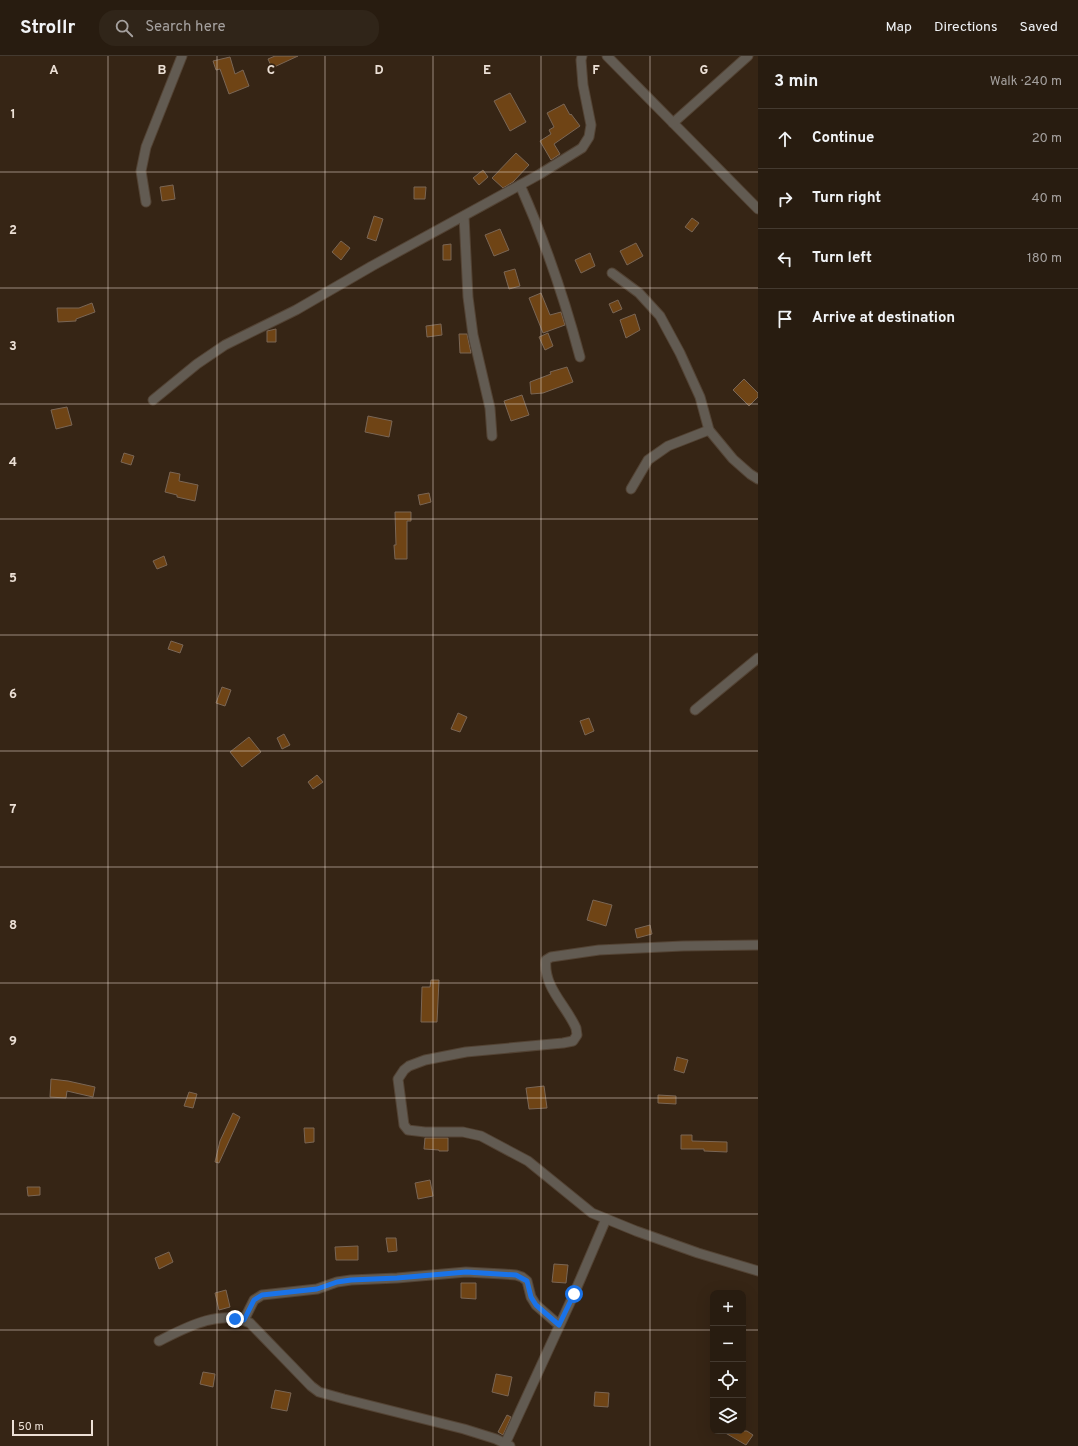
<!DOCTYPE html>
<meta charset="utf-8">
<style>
body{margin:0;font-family:Overpass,sans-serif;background:#302519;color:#f1f3f6}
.controls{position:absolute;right:12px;bottom:12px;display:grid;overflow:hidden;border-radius:8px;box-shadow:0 4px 16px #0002}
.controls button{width:36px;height:36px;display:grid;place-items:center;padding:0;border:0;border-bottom:1px solid #443a30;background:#281c10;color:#f1f3f6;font:20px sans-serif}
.scale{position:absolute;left:12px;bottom:10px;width:81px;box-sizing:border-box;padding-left:4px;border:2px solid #ece0d6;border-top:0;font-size:11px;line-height:14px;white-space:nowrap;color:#ece0d6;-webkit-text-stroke:3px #362515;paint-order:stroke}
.stop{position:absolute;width:12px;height:12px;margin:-9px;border:3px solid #1a73e8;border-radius:50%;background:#fff}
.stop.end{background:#1a73e8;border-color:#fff;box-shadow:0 1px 4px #0008}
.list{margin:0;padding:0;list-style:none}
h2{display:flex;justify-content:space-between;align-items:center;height:52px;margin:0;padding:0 16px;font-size:17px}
h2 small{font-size:13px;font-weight:400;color:#a5a19f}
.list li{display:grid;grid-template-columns:26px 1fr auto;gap:12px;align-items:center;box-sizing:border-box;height:60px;padding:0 16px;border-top:1px solid #443a30}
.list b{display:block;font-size:15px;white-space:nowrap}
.list em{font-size:13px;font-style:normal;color:#a5a19f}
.icon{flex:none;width:22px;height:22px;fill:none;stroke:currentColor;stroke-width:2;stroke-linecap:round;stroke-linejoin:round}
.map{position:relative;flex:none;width:758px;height:1390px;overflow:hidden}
header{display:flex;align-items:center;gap:24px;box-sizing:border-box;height:56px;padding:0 20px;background:#281c10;border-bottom:1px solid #443a30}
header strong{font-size:19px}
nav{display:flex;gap:22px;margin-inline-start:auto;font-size:14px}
.search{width:280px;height:36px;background:#302519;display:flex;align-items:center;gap:10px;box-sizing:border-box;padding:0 14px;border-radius:16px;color:#a5a19f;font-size:15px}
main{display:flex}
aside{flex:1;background:#281c10}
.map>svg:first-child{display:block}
</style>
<header>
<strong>Strollr</strong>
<div class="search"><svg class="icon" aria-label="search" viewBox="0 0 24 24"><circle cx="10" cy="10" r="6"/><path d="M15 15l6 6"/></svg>Search here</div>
<nav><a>Map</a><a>Directions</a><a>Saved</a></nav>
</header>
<main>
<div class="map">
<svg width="758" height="1390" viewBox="0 0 758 1390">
<rect width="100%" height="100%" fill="#362515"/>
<!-- building -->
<g fill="#6f4415" stroke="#7a6655">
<path d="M275,0H298L272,12L268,3Z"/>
<path d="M230,1L235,18L243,14L249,30L229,38L220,13L216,14L213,5Z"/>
<path d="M510,37L526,66L510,75L494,45Z"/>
<path d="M564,48L570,59L571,58L580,70L554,88L560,98L551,104L540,85L551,78L549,74L554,71L547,57Z"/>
<path d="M516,97L529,109L513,126L503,132L492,122Z"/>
<path d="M483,114L488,121L479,129L473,122Z"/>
<path d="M173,129L175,143L162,145L160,131Z"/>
<path d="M414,131H426L425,143H414Z"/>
<path d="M374,160L383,163L376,185L367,182Z"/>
<path d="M692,162L699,167L692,176L685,171Z"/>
<path d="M500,173L509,194L494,200L485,179Z"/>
<path d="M341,185L350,192L341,204L332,196Z"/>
<path d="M636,187L643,200L627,209L620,195Z"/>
<path d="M451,188V204H443V189Z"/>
<path d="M590,197L595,210L581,217L575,204Z"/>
<path d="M515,213L520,230L509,233L504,216Z"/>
<path d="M541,237L550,259L561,256L565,269L543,277L529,242Z"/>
<path d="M618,244L622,253L613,257L609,248Z"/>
<path d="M92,247L95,256L76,263V265L58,266L57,252H79Z"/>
<path d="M635,258L640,274L626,282L620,264Z"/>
<path d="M441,268L442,279L427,281L426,270Z"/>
<path d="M276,273V286H267V275Z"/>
<path d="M548,277L553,290L545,294L539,281Z"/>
<path d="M459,278H467L471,297H460Z"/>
<path d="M567,311L573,326L543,337L531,338L530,326L551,318L550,316Z"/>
<path d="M744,323L758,337V341L749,350L733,334Z"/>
<path d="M522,339L529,359L511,365L504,345Z"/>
<path d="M67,351L72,369L56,373L51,354Z"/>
<path d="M368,360L392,365L389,381L365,376Z"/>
<path d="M124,397L134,400L131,409L121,406Z"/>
<path d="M170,416L180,418L179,425L198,429L195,445L177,441V439L165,436Z"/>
<path d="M429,437L431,446L420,449L418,439Z"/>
<path d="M395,456H411V465H407V503H395L394,489H396Z"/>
<path d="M164,500L167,509L157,513L153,505Z"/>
<path d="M171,585L183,589L180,597L168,593Z"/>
<path d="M222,631L231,634L225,650L216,647Z"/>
<path d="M458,657L467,661L460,676L451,673Z"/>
<path d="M589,662L594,675L585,679L580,665Z"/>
<path d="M284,678L290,689L282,693L277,682Z"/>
<path d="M249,681L261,696L242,711L230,696Z"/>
<path d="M317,719L323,726L313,733L308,726Z"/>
<path d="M593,844L612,849L606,870L587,864Z"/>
<path d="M650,869L652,878L637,882L635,873Z"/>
<path d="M431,924H439L437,966H421L422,931H430Z"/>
<path d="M677,1001L688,1004L684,1017L674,1014Z"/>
<path d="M51,1023L68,1025L95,1031L93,1041L67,1035L66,1042L50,1041Z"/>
<path d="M544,1030L547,1052L529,1053L526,1032Z"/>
<path d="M189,1036L197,1038L193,1052L184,1050Z"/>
<path d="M658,1039L676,1040V1048L658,1047Z"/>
<path d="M233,1057L240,1061L219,1107L215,1106L220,1085Z"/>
<path d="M304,1072H314V1086L305,1087Z"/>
<path d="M681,1079H692V1085L727,1086V1096L704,1095V1093H681Z"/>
<path d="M425,1082H448V1095H439V1094L424,1093Z"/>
<path d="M430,1124L433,1140L418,1143L415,1127Z"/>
<path d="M27,1131H40V1139L28,1140Z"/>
<path d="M386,1182H396L397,1195L388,1196Z"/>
<path d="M358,1190V1204H336L335,1191Z"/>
<path d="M169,1196L173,1206L159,1213L155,1202Z"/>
<path d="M554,1208L568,1209L566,1227L552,1226Z"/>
<path d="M461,1227H476V1243L461,1242Z"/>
<path d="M226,1234L230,1251L219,1254L215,1237Z"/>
<path d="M203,1316L215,1318L213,1331L200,1328Z"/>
<path d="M496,1318L512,1321L508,1340L492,1336Z"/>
<path d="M275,1334L291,1337L287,1355L271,1352Z"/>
<path d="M595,1336L609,1337L608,1351L594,1350Z"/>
<path d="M507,1359L511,1361L503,1379L498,1376Z"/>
<path d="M722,1375H747L753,1379L746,1389Z"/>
</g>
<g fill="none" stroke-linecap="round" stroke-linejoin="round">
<!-- street casing -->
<g stroke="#534334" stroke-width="11">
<g id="street">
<path d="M607,0L758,153"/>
<path d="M673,67L748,0"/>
<path d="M520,129C545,185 564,241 580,301"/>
<path d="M146,146L141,115L146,91L182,0"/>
<path d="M464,160L468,241L473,279L490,352L492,380"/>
<path d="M612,217L639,237L660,260L680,297L700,341L709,374L733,403L750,418L758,423"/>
<path d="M153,344L197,308L225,289L296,254L372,210L540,118L582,92L589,81L591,69L583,29L581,4L582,0"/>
<path d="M631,433L648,404L668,390L709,374"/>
<path d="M695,654L758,602"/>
<path d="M758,889L683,890L599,894L551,901L546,904C543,931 566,949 576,972L577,979L573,985L563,987L466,996L425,1004L409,1010L404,1014L398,1023L404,1069L408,1074L425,1076H463L481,1080L528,1105L592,1157L636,1175L698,1197L758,1215"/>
<path d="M244,1264L254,1244L262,1239L317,1233L337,1226L351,1224L397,1222L466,1216L503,1218L516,1219L522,1221L527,1225L531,1241L536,1249L559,1269"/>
<path d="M159,1285C185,1272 221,1252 250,1267L311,1330L319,1336L344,1343L464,1373L496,1383L510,1390"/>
<path d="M505,1388L574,1238L606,1163"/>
</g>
</g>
<!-- street -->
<use href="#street" stroke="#625b52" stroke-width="9"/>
</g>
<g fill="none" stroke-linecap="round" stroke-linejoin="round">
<!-- route -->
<path stroke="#1a73e8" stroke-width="5" d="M235,1263L244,1264L254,1244L262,1239L317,1233L337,1226L351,1224L397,1222L466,1216L516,1219L527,1225L531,1241L536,1249L559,1269L574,1238"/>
</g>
<!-- grid -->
<path fill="none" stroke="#ece0d6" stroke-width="1" stroke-opacity="0.55" d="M108,0V1390M217,0V1390M325,0V1390M433,0V1390M541,0V1390M650,0V1390M0,116H758M0,232H758M0,348H758M0,463H758M0,579H758M0,695H758M0,811H758M0,927H758M0,1042H758M0,1158H758M0,1274H713M743,1274H758"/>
<g font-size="13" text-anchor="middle" font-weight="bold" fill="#ece0d6" stroke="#362515" stroke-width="3.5" stroke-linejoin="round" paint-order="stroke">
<text x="54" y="18">A</text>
<text x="162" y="18">B</text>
<text x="271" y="18">C</text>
<text x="379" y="18">D</text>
<text x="487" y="18">E</text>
<text x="596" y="18">F</text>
<text x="704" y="18">G</text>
<text x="13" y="62">1</text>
<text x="13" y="178">2</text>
<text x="13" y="294">3</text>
<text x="13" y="410">4</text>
<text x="13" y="526">5</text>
<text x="13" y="642">6</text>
<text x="13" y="757">7</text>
<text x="13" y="873">8</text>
<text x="13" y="989">9</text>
</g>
</svg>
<div class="controls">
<button>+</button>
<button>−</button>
<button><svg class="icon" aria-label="locate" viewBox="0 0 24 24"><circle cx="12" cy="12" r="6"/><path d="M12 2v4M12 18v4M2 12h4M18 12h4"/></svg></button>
<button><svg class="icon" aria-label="layers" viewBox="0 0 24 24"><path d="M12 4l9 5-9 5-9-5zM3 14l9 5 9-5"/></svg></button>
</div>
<div class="scale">50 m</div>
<div class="stop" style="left:574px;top:1238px"></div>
<div class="stop end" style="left:235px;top:1263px"></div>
</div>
<aside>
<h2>3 min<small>Walk · 240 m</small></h2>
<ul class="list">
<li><svg class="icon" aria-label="ahead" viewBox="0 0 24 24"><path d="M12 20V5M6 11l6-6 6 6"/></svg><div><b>Continue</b></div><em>20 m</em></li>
<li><svg class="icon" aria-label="right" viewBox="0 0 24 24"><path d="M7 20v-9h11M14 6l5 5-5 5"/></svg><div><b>Turn right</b></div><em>40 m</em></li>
<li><svg class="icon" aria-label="left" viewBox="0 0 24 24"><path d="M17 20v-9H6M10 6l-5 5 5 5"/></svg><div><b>Turn left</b></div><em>180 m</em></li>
<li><svg class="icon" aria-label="arrive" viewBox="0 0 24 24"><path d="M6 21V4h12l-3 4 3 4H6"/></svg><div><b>Arrive at destination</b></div></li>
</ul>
</aside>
</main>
